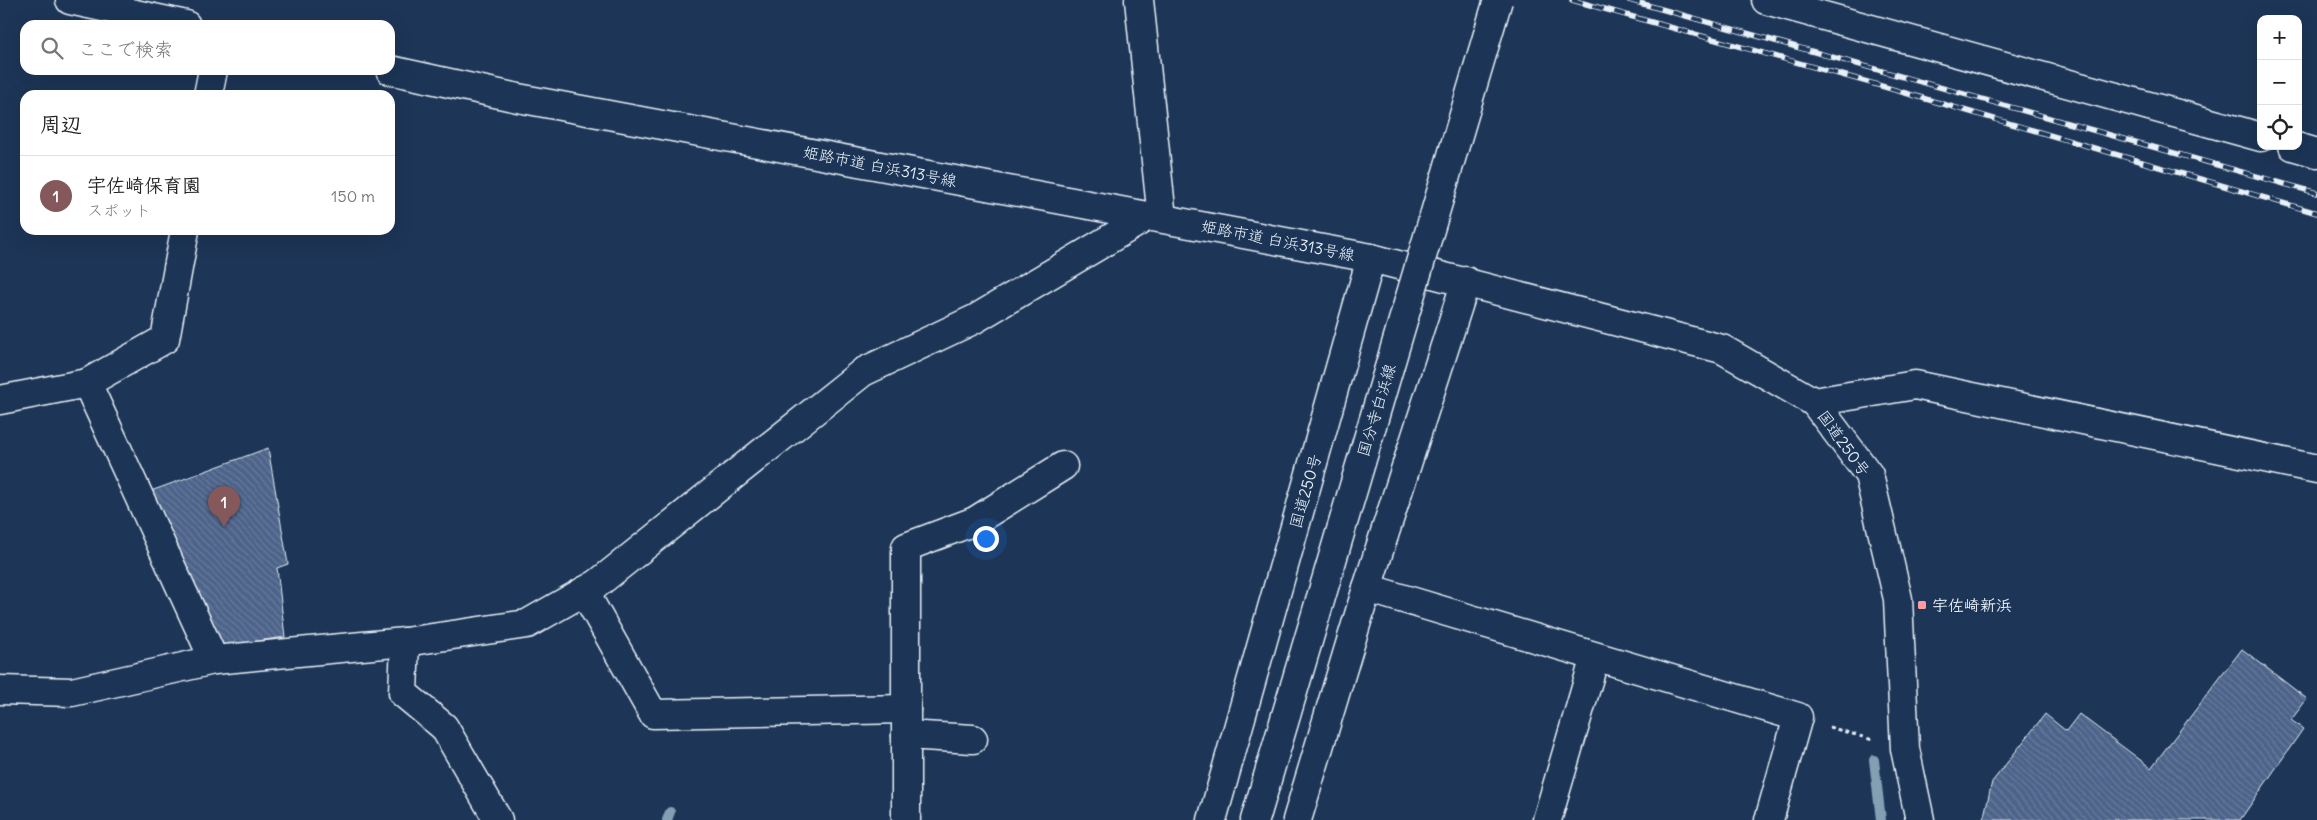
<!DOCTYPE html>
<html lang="ja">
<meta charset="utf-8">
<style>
body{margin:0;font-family:Delius,"Klee One",sans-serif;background:#f2f2f2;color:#222}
.controls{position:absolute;right:15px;top:15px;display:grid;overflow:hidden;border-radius:10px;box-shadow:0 5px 20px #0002}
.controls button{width:45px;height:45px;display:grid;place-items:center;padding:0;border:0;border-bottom:1px solid #e0e0e0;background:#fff;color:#222;font:25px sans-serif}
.you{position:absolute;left:985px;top:538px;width:18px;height:18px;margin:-12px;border:4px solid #fff;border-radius:50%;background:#1a73e8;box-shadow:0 0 0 8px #1a73e833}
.badge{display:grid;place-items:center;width:32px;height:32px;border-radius:50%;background:#85585c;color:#fff;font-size:16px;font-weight:700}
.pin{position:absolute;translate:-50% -41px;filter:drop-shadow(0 1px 2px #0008)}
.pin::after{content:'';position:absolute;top:26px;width:18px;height:15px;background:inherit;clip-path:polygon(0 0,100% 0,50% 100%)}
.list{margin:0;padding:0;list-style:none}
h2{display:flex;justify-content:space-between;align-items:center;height:65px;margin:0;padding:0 20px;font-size:21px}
h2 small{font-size:16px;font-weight:400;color:#767676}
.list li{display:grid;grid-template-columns:32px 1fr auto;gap:15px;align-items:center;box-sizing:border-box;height:80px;padding:0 20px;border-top:1px solid #e0e0e0}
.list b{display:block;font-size:19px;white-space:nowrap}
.list p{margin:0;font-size:16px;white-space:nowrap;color:#767676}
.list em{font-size:16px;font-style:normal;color:#767676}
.icon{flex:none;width:28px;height:28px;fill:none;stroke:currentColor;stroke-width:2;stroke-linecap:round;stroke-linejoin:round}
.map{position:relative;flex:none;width:2317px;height:820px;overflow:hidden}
.search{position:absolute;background:#fff;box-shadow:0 5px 20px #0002;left:20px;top:20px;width:375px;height:55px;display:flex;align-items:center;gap:12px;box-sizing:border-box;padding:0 18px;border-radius:15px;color:#767676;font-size:19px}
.panel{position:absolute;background:#fff;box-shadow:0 5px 20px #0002;left:20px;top:90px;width:375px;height:145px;border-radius:15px}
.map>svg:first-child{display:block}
</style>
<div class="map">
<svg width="2317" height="820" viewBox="0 0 2317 820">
<defs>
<pattern id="building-back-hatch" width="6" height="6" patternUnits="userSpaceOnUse" patternTransform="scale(1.25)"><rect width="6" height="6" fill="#4d648a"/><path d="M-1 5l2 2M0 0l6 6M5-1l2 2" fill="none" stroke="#677b9b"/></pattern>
</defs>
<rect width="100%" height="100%" fill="#1d3557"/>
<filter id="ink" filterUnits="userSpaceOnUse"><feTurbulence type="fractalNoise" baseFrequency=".02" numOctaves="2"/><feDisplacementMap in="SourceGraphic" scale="10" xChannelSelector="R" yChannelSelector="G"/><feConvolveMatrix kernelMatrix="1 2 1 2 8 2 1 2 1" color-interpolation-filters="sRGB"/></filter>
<g filter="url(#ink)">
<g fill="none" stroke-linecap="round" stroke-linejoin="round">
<!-- stream -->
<g stroke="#839fb4" stroke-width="10">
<path d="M1874,760L1881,820"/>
<path d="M667,820L670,812"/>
</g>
</g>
<!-- building -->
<g fill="url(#building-back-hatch)" stroke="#e8f1f8">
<path d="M268,448L288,564L277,568L285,637L218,647L151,491Z"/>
<path d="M2242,649L2307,699L2291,720L2303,729L2240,820H1983L1992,782L2045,714L2066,731L2079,714L2151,768Z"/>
</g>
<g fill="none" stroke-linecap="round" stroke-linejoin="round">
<!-- minor casing -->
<g stroke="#e8f1f8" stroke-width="31">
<g id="minor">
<path d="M1139,0L1162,218"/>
<path d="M1766,0L2261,137"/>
<path d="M208,95L213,70"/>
<path d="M2293,146L2317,153"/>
<path d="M87,383L214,660"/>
<path d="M0,400L87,383L165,339L185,230"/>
<path d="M1367,588L1798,717L1769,820"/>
<path d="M584,591L653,714L906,709"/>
<path d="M405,642L403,693L444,727L498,820"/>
<path d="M0,690L72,692L214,660L405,642L527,624L597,584L863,372L975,319L1148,216"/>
<path d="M906,735L973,739"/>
<path d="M906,820V547L975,521L1063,466"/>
<path d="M1547,820L1595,657"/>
</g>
</g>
<!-- tertiary casing -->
<g stroke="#e8f1f8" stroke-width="31">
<g id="tertiary">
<path d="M70,0L186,25"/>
<path d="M390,70L518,98L1371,258"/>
<path d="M1814,402L1915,385L2317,469"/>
</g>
</g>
<!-- secondary casing -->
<g stroke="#e8f1f8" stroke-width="31">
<path id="secondary" d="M1255,820L1370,432"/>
</g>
<!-- trunk casing -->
<g stroke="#e8f1f8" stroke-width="31">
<g id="trunk">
<path d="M1212,820L1371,258L1722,349L1814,402L1869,475L1898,599L1905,749L1920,820"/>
<path d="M1297,820L1367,588L1466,281"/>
</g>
</g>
<!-- path -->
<path stroke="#e8f1f8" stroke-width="3" stroke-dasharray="4 4" stroke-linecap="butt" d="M1829,727L1873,740"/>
<!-- minor -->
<use href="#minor" stroke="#1d3557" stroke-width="28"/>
<!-- tertiary -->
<use href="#tertiary" stroke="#1d3557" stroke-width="28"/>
<!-- secondary -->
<use href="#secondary" stroke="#1d3557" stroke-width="28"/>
<!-- trunk -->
<use href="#trunk" stroke="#1d3557" stroke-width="28"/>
<!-- rail casing -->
<g stroke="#e8f1f8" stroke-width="5.5">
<g id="rail">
<path d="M1572,0L1871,83L2317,213"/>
<path d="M1629,0L2317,193"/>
</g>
</g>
<!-- rail -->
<use href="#rail" stroke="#1d3557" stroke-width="4" stroke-dasharray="11" stroke-linecap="butt"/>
<!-- secondary-bridge casing -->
<g stroke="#e8f1f8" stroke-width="31" stroke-linecap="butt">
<path id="secondary-bridge" d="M1370,432L1498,0"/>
</g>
<!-- secondary-bridge -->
<use href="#secondary-bridge" stroke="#1d3557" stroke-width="28"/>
</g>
</g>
<!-- markers -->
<rect fill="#ff9aa2" stroke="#1d3557" stroke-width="2" x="1917" y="600" width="10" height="10" rx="2.5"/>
<g text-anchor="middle" stroke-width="4" stroke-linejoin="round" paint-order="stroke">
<!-- street labels -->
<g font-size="16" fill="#e8f1f8" stroke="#1d3557">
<text transform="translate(880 166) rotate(11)" y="6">姫路市道 白浜313号線</text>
<text transform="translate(1278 240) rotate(11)" y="6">姫路市道 白浜313号線</text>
<text transform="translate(1376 410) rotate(-73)" y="6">国分寺白浜線</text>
<text transform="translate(1844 443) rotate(54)" y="6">国道250号</text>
<text transform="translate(1305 491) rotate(-74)" y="6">国道250号</text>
</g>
<!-- poi labels -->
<g font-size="16" font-weight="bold" fill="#e8f1f8" stroke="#1d3557" text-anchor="start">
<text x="1932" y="611">宇佐崎新浜</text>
</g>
</g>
</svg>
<div class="controls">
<button>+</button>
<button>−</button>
<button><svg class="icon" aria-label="locate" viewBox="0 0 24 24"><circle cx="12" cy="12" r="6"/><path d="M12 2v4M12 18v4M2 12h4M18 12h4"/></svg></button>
</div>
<div class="you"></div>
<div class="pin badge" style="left:224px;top:527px">1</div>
<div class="search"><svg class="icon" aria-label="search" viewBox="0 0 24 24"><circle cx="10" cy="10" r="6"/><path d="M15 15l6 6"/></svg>ここで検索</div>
<section class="panel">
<h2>周辺<small></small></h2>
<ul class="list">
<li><span class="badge">1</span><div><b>宇佐崎保育園</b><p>スポット</p></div><em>150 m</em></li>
</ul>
</section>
</div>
